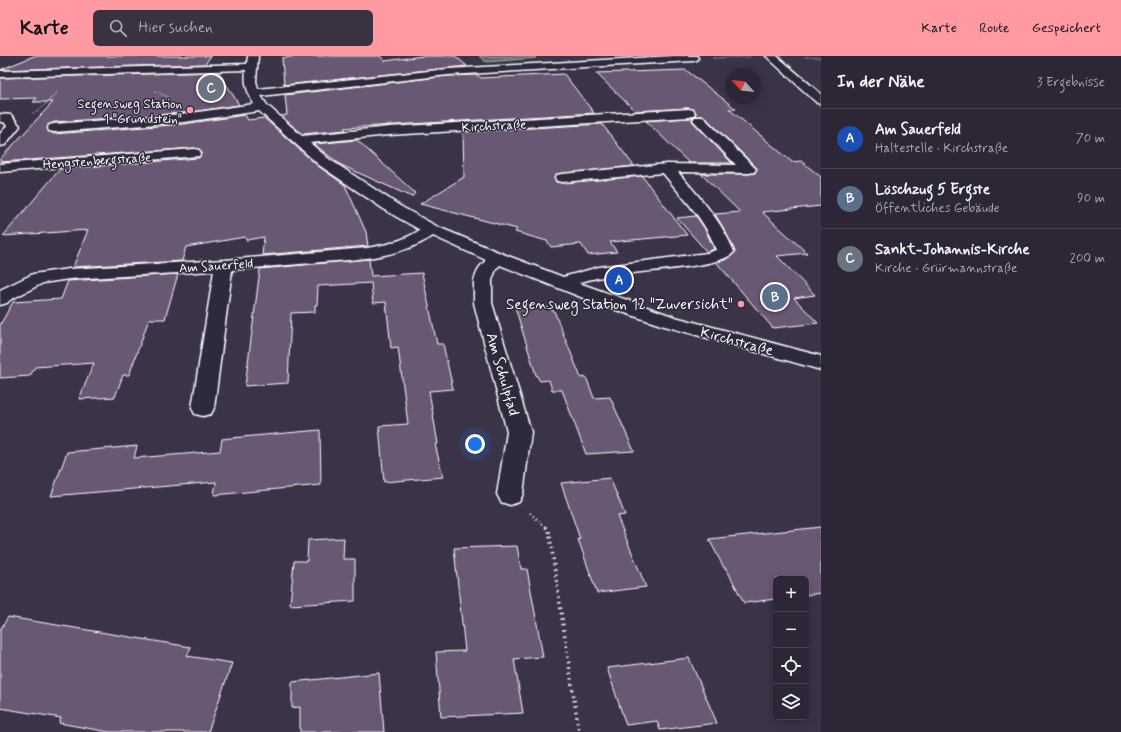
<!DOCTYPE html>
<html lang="de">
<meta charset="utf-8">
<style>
body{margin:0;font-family:Mynerve,sans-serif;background:#383242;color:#f1f3f6}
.controls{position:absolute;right:12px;bottom:12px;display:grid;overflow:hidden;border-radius:6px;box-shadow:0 2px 10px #0003}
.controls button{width:36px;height:36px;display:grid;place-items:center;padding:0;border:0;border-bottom:1px solid #484351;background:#2c2636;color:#f1f3f6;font:20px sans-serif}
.compass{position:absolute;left:725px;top:12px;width:36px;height:36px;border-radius:50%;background:#2c2636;box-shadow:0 2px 10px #0003;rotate:297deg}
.you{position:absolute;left:475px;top:388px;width:14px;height:14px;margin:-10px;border:3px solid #fff;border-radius:50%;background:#1a73e8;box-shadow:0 0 0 6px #1a73e833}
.badge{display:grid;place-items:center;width:26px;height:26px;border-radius:50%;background:#ff9aa2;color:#fff;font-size:13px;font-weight:700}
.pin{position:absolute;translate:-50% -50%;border:2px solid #fff;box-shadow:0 1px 4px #0006}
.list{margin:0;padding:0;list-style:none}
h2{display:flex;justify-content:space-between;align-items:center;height:52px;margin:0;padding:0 16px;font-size:17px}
h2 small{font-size:13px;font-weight:400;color:#a6a5ad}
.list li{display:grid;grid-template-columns:26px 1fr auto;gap:12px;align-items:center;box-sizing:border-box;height:60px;padding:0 16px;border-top:1px solid #484351}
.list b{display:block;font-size:15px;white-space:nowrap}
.list p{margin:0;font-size:13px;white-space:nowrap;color:#a6a5ad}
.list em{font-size:13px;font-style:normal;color:#a6a5ad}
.icon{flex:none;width:22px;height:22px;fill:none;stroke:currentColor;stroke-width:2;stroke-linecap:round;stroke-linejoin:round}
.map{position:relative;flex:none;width:821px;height:676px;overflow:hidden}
header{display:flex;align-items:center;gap:24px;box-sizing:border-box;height:56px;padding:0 20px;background:#ff9aa2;color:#111}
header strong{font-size:19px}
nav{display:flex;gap:22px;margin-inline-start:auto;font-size:14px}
.search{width:280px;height:36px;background:#383242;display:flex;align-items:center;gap:10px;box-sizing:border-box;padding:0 14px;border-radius:6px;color:#a6a5ad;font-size:15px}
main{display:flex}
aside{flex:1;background:#2c2636}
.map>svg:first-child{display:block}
</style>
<header>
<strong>Karte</strong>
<div class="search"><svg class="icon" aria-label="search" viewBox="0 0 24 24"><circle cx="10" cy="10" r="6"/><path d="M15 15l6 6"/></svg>Hier suchen</div>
<nav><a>Karte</a><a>Route</a><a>Gespeichert</a></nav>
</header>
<main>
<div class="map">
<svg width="821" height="676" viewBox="0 0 821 676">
<rect width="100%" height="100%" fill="#3b3348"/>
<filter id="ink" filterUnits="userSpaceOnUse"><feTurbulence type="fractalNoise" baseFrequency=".025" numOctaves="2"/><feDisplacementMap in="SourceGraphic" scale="8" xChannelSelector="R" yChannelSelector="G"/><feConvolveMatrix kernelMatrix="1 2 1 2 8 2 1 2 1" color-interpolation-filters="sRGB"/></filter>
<g filter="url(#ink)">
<!-- green -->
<path fill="#5f6e65" stroke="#afb6b2" d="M479,0H534L536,2L486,6Z"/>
<!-- building -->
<g fill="#695873" stroke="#fff">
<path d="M34,0H211L205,8L0,14Z"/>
<path d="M298,0H380L385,5L423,0H455L467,10L284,29L282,2Z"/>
<path d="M686,14L736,53H729L792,106L801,105L821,121V150L762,156L807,197L777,200L815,239L794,242L818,267L773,272L716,206L725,204L735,196L724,173L715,158L740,156L701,118H749L755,117L757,112L704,60H695L696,56L693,53L689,52L635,55L596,17Z"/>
<path d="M219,16L239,49L184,57L54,66L48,69V75L54,78L184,68L245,59L248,64L264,62L318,110L345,129L366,176L368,190L262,199L264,181L246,184L245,181L186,191L182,205L73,211L88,174L3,180L60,113L199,102L202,96L199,93L194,92L0,106V103L53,46H33L37,42L0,43V22Z"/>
<path d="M564,18L594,57L344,72L346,74L302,78L281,60L287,59L285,39L448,20L477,19L481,22Z"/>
<path d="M689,62H693L692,65L732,107H689L646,65Z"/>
<path d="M602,68L634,110L557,118L554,121L556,126L562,127L642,120L687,179L610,186L617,196L588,199L581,188L551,191L547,185L515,176L517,173L420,148L464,121L463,76Z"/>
<path d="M357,84L415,137L412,141L341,109L314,88Z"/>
<path d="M696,160L705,173L714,193L707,196L677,162Z"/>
<path d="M369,203L371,220L422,217L437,288H443L453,333L429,335L438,388H435L443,421L384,426L379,370L408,368L398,291L391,292L386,246L373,247L371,227L318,230L317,249H315V256L291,257L288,327L245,330L260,213Z"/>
<path d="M178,218L165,263H149L129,319H123L115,341L79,343L94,307L35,311L30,320L0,322V269L13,246L61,243L68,225Z"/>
<path d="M543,250L554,255L581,322L586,321L594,342L610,341L634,395L586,398L562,334H552L549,324L540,325L536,319L515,251Z"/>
<path d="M320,374L321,429L214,439L216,426L51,440L67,396L137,390L134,402L185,398L220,395L222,383L231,382Z"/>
<path d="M610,422L625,459L617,460L646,531L597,537L578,483H580L561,427Z"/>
<path d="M821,471V537L806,539V523H776V543L744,547L726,512H724L709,483Z"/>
<path d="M344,482L343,503H355V545L290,549L294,505H307L308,484Z"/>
<path d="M517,490L521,513H527L543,601L514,603L523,657L441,661L436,596L465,595L454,492Z"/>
<path d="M8,561L191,591L187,600L232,607L208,676H109L59,667L61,662L0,652V574Z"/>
<path d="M689,602L717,667L660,674L657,665L626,669L607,612Z"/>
<path d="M379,617L384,676H300V651L292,652V626Z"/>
</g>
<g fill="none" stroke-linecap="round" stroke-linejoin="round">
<!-- minor casing -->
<g stroke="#fff" stroke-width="3">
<g id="minor">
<path d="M248,0H258L256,25L258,33L448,13L673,0H697L698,2L697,4L693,5L448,19L261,40L267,49L302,80L389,71L689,53L693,54L695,57L693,60L689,61L389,79L310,87L329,103L400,150L438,171L503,198L563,221L599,211L707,197L716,194C706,164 682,141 663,117L562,126L557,125L555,122L557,119L562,118L667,108L736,109L693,64L695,61H703L756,113L754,116L749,117L678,116C699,141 722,165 734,196C720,215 608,214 579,227L675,261L821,300V314L661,269L601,249L500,209L496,213L492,224V247L531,376L523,438L519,446L510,449L501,446L497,438L507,376L474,247V224L479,212L486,204L433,180C399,202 360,203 321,206C291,209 262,211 232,214L214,352L211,358L203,360L195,358L192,352L214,215L69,223L43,227L10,244L7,247L0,249V234L33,218L69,213L224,204L367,192C386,189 403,185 420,174L388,156L319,109L259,55L184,66L54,76L49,75L48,72L49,69L54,68L184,58L254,48C248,37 244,28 246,14L0,21V15L247,8Z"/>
<path d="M0,58L11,59L20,70L5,89L0,90V78L7,70L4,66H0Z"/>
<path d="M194,93L199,94L201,97L199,100L0,116V108Z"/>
</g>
</g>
<!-- major casing -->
<g stroke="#fff" stroke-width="3">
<path id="major" d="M766,0H777L821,38V48L817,47Z"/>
</g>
<!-- path-far2 -->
<g stroke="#fff" stroke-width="1.5" stroke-dasharray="0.5 1.5" stroke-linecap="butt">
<path d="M805,1L821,2"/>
<path d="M713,2L750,1"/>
<path d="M155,35L168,41"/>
<path d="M32,57L37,56L57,37"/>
</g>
<!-- path-far1 -->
<path stroke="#fff" stroke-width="2.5" stroke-dasharray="1 3" stroke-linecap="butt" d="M530,457L547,472"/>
<!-- path -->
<path stroke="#fff" stroke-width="3.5" stroke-dasharray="1.5 4" stroke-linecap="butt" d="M546,471L549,474L579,676"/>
<!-- minor -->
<use href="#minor" fill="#2f2a3d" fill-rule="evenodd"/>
<!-- major -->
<use href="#major" fill="#2f2a3d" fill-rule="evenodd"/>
</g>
</g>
<!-- markers -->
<g fill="#ff9aa2" stroke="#2f2a3d" stroke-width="1.5">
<circle cx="190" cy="54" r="4"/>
<circle cx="741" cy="248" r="4"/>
</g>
<g text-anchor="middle" stroke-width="3" stroke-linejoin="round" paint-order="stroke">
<!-- far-poi labels -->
<g font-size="13" fill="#fff" stroke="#2f2a3d" text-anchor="end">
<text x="182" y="52">Segensweg Station<tspan x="182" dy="15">1 "Grundstein"</tspan></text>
</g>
<!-- far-street labels -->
<g font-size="13" fill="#fff" stroke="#2f2a3d">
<text transform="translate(494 69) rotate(-3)" y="5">Kirchstraße</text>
<text transform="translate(97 104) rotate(-4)" y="5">Hengstenbergstraße</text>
<text transform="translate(216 209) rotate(-4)" y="5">Am Sauerfeld</text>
</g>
<!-- poi labels -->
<g font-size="15" fill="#fff" stroke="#2f2a3d" text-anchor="end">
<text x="733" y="253">Segensweg Station 12 "Zuversicht"</text>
</g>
<!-- street labels -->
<g font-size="15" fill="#fff" stroke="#2f2a3d">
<text transform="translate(737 285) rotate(15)" y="5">Kirchstraße</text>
<text transform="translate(503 318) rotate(74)" y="5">Am Schulpfad</text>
</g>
</g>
</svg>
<div class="controls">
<button>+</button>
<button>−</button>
<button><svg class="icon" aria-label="locate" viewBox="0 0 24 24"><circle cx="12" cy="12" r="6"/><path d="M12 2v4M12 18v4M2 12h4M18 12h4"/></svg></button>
<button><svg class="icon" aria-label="layers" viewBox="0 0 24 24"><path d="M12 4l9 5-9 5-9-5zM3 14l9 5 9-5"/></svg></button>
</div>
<svg class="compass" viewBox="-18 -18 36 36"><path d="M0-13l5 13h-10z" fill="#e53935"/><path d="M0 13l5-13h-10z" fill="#a6a5ad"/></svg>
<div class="you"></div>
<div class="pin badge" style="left:619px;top:224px;background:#1a4fb4">A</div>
<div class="pin badge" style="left:775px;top:241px;background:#5c6f8a">B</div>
<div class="pin badge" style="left:211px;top:32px;background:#6b7280">C</div>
</div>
<aside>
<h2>In der Nähe<small>3 Ergebnisse</small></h2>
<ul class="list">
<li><span class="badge" style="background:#1a4fb4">A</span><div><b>Am Sauerfeld</b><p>Haltestelle · Kirchstraße</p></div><em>70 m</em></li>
<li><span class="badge" style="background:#5c6f8a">B</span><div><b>Löschzug 5 Ergste</b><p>Öffentliches Gebäude</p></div><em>90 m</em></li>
<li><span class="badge" style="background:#6b7280">C</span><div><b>Sankt-Johannis-Kirche</b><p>Kirche · Grürmannstraße</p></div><em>200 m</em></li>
</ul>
</aside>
</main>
